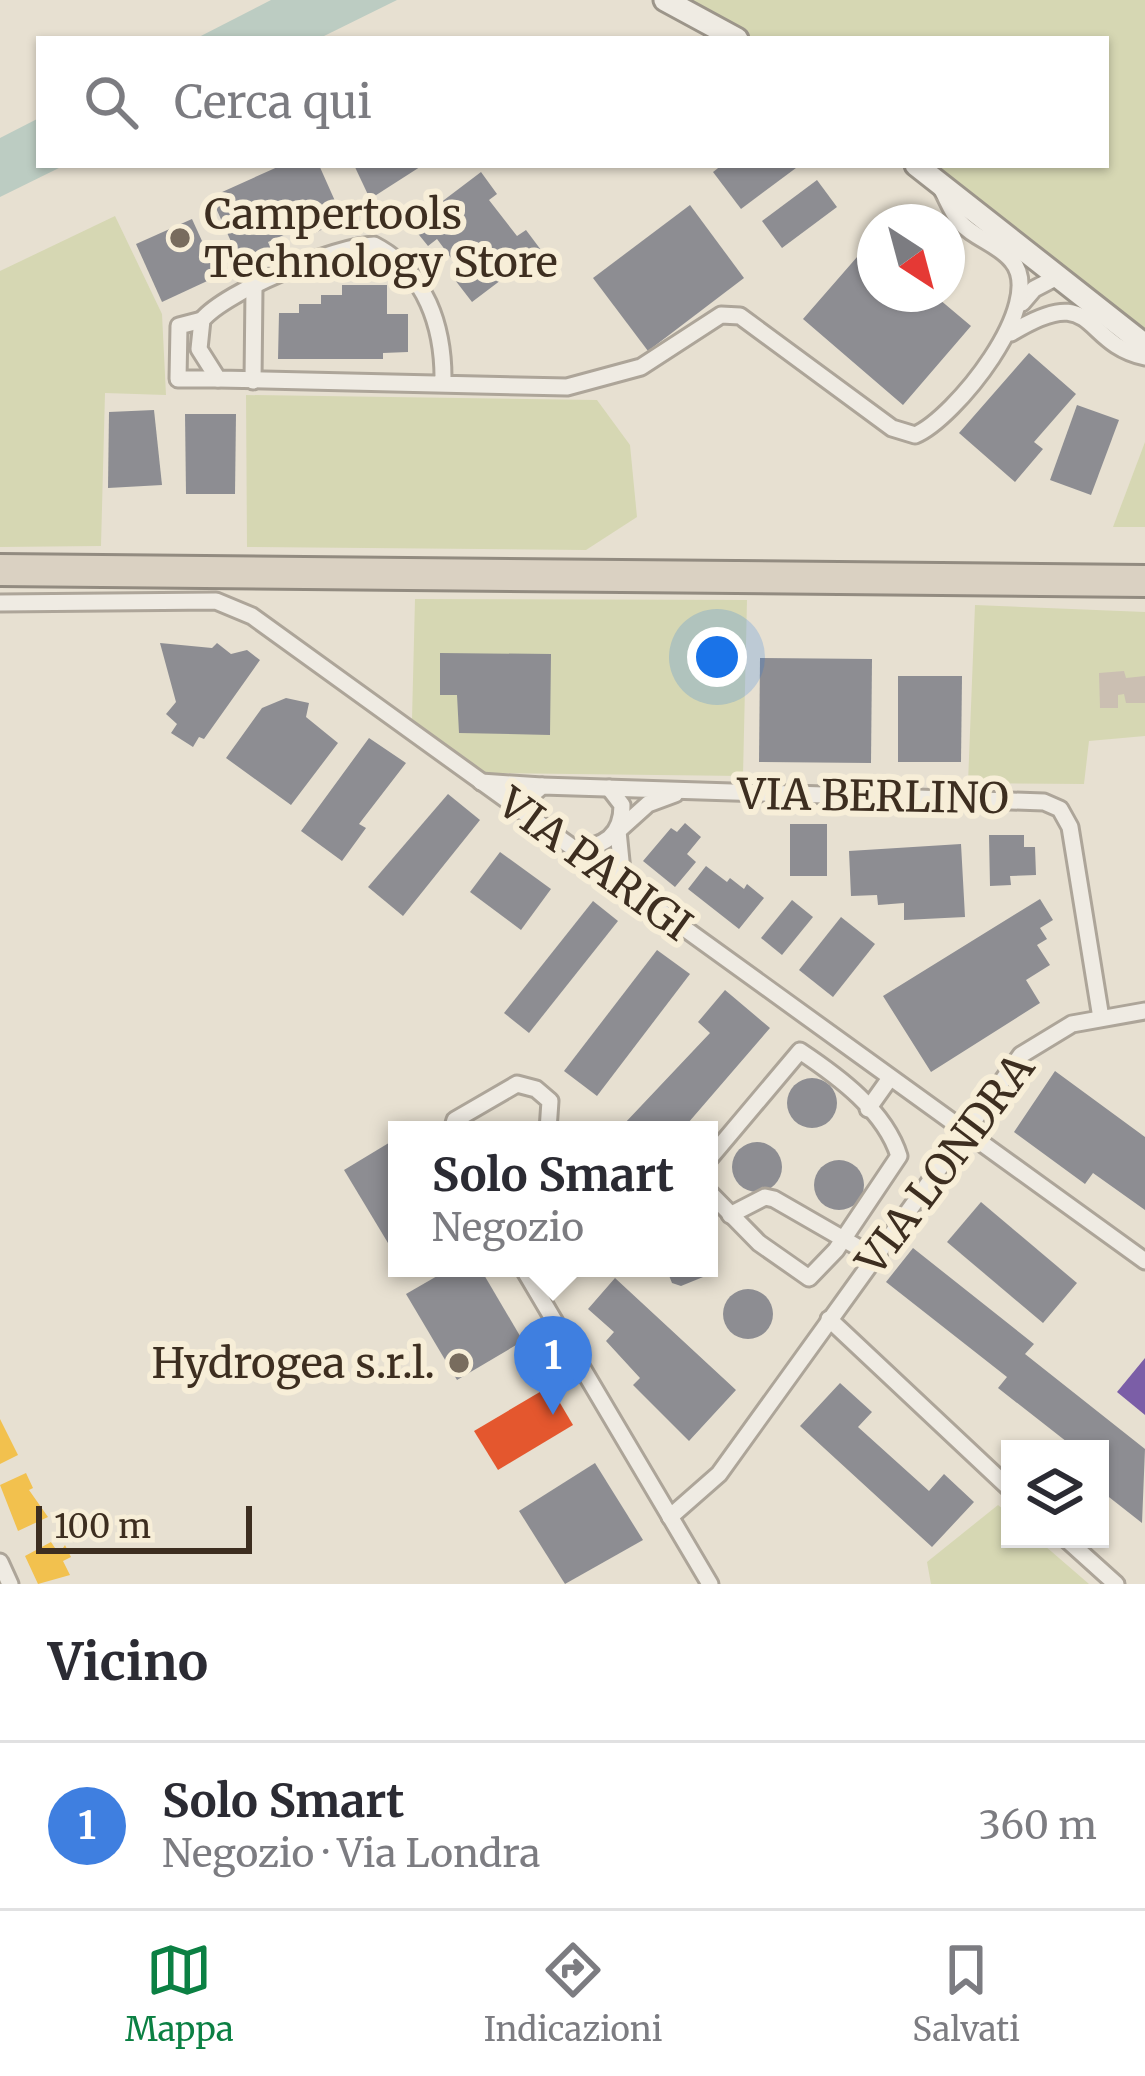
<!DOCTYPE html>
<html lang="it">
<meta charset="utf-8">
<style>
body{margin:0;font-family:Merriweather,serif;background:#f7f7f7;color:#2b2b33}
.controls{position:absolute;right:36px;bottom:36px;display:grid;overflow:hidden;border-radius:0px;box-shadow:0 3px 9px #0004}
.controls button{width:108px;height:108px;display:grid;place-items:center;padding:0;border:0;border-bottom:3px solid #e1e1e2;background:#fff;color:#2b2b33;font:60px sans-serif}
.compass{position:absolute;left:857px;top:204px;width:108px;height:108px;border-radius:50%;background:#fff;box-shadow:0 3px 9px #0004;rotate:144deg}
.scale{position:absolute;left:36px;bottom:30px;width:216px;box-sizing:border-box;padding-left:12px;border:6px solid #3d2e20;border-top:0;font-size:33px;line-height:42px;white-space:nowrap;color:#3d2e20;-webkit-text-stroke:9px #f7eed8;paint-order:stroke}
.you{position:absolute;left:717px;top:657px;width:42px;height:42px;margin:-30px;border:9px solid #fff;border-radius:50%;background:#1a73e8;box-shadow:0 0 0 18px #1a73e833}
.badge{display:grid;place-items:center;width:78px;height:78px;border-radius:50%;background:#0b8043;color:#fff;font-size:39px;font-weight:700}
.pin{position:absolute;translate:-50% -99px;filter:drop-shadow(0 3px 6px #0008)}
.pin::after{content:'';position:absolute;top:63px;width:42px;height:36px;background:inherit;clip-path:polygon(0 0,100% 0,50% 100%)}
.popup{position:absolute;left:388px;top:1121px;width:330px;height:156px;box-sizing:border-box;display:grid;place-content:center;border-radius:0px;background:#fff;filter:drop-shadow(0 3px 9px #0005);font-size:39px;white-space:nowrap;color:#7c7c81}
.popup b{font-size:45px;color:#2b2b33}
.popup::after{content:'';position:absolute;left:50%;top:100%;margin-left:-24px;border:24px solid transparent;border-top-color:#fff}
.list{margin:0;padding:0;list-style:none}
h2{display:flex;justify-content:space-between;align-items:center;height:156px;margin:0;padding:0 48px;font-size:51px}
h2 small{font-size:39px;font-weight:400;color:#7c7c81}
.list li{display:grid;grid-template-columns:78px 1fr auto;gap:36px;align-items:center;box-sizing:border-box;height:168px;padding:0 48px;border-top:3px solid #e1e1e2}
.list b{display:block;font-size:45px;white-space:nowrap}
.list p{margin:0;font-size:39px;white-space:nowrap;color:#7c7c81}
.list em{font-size:39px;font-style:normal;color:#7c7c81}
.icon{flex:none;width:66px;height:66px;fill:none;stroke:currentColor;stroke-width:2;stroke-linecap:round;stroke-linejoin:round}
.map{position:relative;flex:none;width:1145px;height:1584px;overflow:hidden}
.search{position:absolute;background:#fff;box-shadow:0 3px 9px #0004;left:36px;right:36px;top:36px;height:132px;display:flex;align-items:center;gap:30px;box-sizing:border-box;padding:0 42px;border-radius:0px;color:#7c7c81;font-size:45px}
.sheet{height:324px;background:#fff}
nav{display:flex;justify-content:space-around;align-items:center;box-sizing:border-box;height:168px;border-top:3px solid #e1e1e2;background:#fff;font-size:33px;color:#7c7c81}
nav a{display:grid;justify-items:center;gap:6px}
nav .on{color:#0b8043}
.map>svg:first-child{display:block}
</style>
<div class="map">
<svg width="1145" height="1584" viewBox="0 0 1145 1584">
<rect width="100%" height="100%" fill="#e7e0d1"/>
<!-- green -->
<g fill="#d6d7b3">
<path d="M664,0H1145V343L917,165H1106V39H735Z"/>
<path d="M115,216L162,314L166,395L105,393L101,546L0,547V271Z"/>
<path d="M246,395L597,400L630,445L637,517L586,550L247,547Z"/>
<path d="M1145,442V527H1113Z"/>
<path d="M415,599L747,600L743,776L484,773L412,719Z"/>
<path d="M975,605L1145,612V736L1089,741L1084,784L968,783Z"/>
<path d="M998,1505L1010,1515V1539H1037L1089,1584H931L927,1562Z"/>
</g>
<!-- water -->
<g fill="#bcccc2">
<path d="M271,0H397L318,39H195Z"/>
<path d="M39,118V165H65L0,197V138Z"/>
</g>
<!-- homes -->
<g fill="#f2c14e">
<path d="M0,1419L18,1455L0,1464Z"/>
<path d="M26,1473L33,1488L29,1490L48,1517L18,1531L0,1485Z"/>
<path d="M51,1542L59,1554L65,1545L71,1557L63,1561L70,1575L38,1584L25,1556Z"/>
</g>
<!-- shops -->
<path fill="#e4572e" d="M550,1386L573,1425L498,1470L474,1431Z"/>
<!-- offices -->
<path fill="#7b5ea7" d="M1145,1358V1415L1117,1392Z"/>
<!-- industry -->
<g fill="#8d8d92">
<path d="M282,165H319L343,219L313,234L308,224L268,242L272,252L242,266L211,197Z"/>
<path d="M354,165H423L370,199Z"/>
<path d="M722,165H800L741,209L713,172Z"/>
<path d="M481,172L497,194L489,200L517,236L526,230L541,250L472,302L455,280L463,274L437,239L428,246L411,225Z"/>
<path d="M817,180L837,207L782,248L762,221Z"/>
<path d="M690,205L744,278L648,351L593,278Z"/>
<path d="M192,219L218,276L162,302L136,244Z"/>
<path d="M871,241L875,294H933L971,326L903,405L803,319Z"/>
<path d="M342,285H387V314H408V352L383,353V359H278L279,313H299V304H321V295H342Z"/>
<path d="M1029,353L1076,394L1034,442L1043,449L1015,482L959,433Z"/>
<path d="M1077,405L1119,420L1091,495L1050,480Z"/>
<path d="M154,410L162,485L108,488L109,412Z"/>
<path d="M185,414H236L235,494H186Z"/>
<path d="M160,643L212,648L217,643L231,654L247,650L260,660L204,739L199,737L193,747L171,733L177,724L166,714L176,702Z"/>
<path d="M440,653L551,654L550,735L459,733L457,695H440Z"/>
<path d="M760,658L872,659L871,763L759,762Z"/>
<path d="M898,676H962L961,762H898Z"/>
<path d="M286,698L309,703L306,717L338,743L291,805L226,758L262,708Z"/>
<path d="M369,738L406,763L359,824L366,828L342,861L301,831Z"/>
<path d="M448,794L480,820L403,916L368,887Z"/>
<path d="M685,823L701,837L687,854L696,862L675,887L643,861L671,828L677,832Z"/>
<rect x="790" y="824" width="37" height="52"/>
<path d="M989,835H1024V847H1035L1036,875L1010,876L1011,885L990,886Z"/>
<path d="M961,844L965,917L904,920V903L878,905L877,895L851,896L849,851Z"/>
<path d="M500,852L551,889L521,930L470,892Z"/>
<path d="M706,866L727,882L730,878L744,889L747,884L764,898L739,929L688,889Z"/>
<path d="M1040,899L1053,920L1040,928L1047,939L1037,945L1050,965L1026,980L1040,1003L931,1072L883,996Z"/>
<path d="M792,900L813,917L782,955L761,938Z"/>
<path d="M593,901L618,921L529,1033L504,1013Z"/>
<path d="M841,917L875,944L833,997L799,970Z"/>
<path d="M657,950L690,974L597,1096L564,1071Z"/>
<path d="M725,990L770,1028L682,1130H631L624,1124L710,1033L698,1022Z"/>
<path d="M1055,1071L1145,1137V1210L1093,1173L1085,1184L1014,1132Z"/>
<circle cx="812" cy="1103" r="25"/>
<path d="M397,1138V1237L388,1243L344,1170Z"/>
<circle cx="757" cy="1167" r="25"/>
<circle cx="839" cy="1185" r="25"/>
<path d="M981,1202L1077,1283L1043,1323L947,1242Z"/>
<path d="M913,1248L1034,1344L1025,1354L1145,1449L1142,1523L1100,1490V1449H1076L998,1388L1007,1377L886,1282Z"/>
<path d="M451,1268H480L523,1341L457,1380L406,1294Z"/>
<path d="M666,1268H711L708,1275L681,1286L672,1283Z"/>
<path d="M615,1278L736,1390L689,1441L633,1385L640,1378L606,1341L614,1332L588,1309Z"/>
<circle cx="748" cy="1314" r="25"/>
<path d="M840,1383L872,1412L858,1427L929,1491L944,1474L974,1502L932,1547L800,1426Z"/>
<path d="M595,1463L643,1540L565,1584L519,1511Z"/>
</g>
<!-- building -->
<path fill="#cbbfb2" d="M1124,671L1126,678L1145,676V703H1126L1124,694L1118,695V708H1100L1099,673Z"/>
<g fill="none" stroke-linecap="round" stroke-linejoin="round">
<!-- street casing -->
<g stroke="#ada599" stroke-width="21">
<g id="street">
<path d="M1022,303L1034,289L1057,277"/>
<path d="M202,320L179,326L178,379H218"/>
<path d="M1011,333C1098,280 1080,343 1145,357"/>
<path d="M253,381L254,288"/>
<path d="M443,383C444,327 426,272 374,245C336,246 226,291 202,320L199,349L218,379L567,387L641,367L721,315L740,316L892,428L915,435C954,419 1048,303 1012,261C999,244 973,238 959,221C952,212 947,199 941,188"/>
<path d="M0,603L216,601L252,616L1145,1261"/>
<path d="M481,782L542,786"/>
<path d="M527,815V799L542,786L1044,802L1060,809L1070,827L1101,1018"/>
<path d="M575,849C604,847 622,836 622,805L609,788"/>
<path d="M632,884L622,871L618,831L648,804L675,794"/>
<path d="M868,1109L890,1078"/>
<path d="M452,1130L455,1120L517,1084L536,1089L550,1101L548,1130"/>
<path d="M709,1159L800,1051C839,1077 885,1111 899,1156L836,1250L809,1278L759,1243L709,1192"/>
<path d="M730,1215L765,1197L774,1199L873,1256"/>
<path d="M523,1268L710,1584"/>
<path d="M829,1319L1010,1489"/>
<path d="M670,1517L719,1474L1021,1055L1072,1024L1145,1011"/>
<path d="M1066,1539L1116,1584"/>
<path d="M0,1562L10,1584"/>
</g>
</g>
<!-- secondary casing -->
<g stroke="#9c958a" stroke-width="27">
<g id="secondary">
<path d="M665,0L737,39"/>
<path d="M916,165L1145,345"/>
</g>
</g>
<!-- highway casing -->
<g stroke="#928b80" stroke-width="36">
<path id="highway" d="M0,570L1145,581"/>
</g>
<!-- street -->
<use href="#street" stroke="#efebe3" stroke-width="15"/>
<!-- secondary -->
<use href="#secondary" stroke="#efebe3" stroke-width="21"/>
<!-- highway -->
<use href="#highway" stroke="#dad1c2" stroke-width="30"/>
</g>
<!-- markers -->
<g fill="#786c5e" stroke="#f7eed8" stroke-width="4.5">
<circle cx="180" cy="238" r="12"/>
<circle cx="459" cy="1363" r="12"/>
</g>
<g text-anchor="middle" stroke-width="12" stroke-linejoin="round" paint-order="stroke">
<!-- poi labels -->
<g font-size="42" fill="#3d2e20" stroke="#f7eed8" text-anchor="start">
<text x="204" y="229">Campertools<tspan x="204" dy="48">Technology Store</tspan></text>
<text x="435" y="1378" text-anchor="end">Hydrogea s.r.l.</text>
</g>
<!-- street labels -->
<g font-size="42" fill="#3d2e20" stroke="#f7eed8">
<text transform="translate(873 796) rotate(1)" y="15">VIA BERLINO</text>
<text transform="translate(595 864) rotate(36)" y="15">VIA PARIGI</text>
<text transform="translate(945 1164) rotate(-53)" y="15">VIA LONDRA</text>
</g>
</g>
</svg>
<div class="controls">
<button><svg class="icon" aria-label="layers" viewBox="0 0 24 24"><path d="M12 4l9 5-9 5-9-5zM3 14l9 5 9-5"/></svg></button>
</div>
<svg class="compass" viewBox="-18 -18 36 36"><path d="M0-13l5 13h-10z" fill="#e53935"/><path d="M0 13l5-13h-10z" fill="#7c7c81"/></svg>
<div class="scale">100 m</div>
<div class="you"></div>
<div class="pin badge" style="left:553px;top:1415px;background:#3f7fe0">1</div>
<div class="popup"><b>Solo Smart</b>Negozio</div>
<div class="search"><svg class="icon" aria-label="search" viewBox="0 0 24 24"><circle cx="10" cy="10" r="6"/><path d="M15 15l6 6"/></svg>Cerca qui</div>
</div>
<section class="sheet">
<h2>Vicino<small></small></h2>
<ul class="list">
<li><span class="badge" style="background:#3f7fe0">1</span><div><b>Solo Smart</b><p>Negozio · Via Londra</p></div><em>360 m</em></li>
</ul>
</section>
<nav>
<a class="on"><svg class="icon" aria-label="map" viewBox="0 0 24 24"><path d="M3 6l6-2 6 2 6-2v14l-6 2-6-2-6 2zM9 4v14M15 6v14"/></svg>Mappa</a>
<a><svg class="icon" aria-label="directions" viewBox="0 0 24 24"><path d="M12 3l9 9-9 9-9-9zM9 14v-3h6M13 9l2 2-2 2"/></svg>Indicazioni</a>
<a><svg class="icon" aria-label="saved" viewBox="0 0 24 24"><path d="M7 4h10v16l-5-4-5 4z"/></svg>Salvati</a>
</nav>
